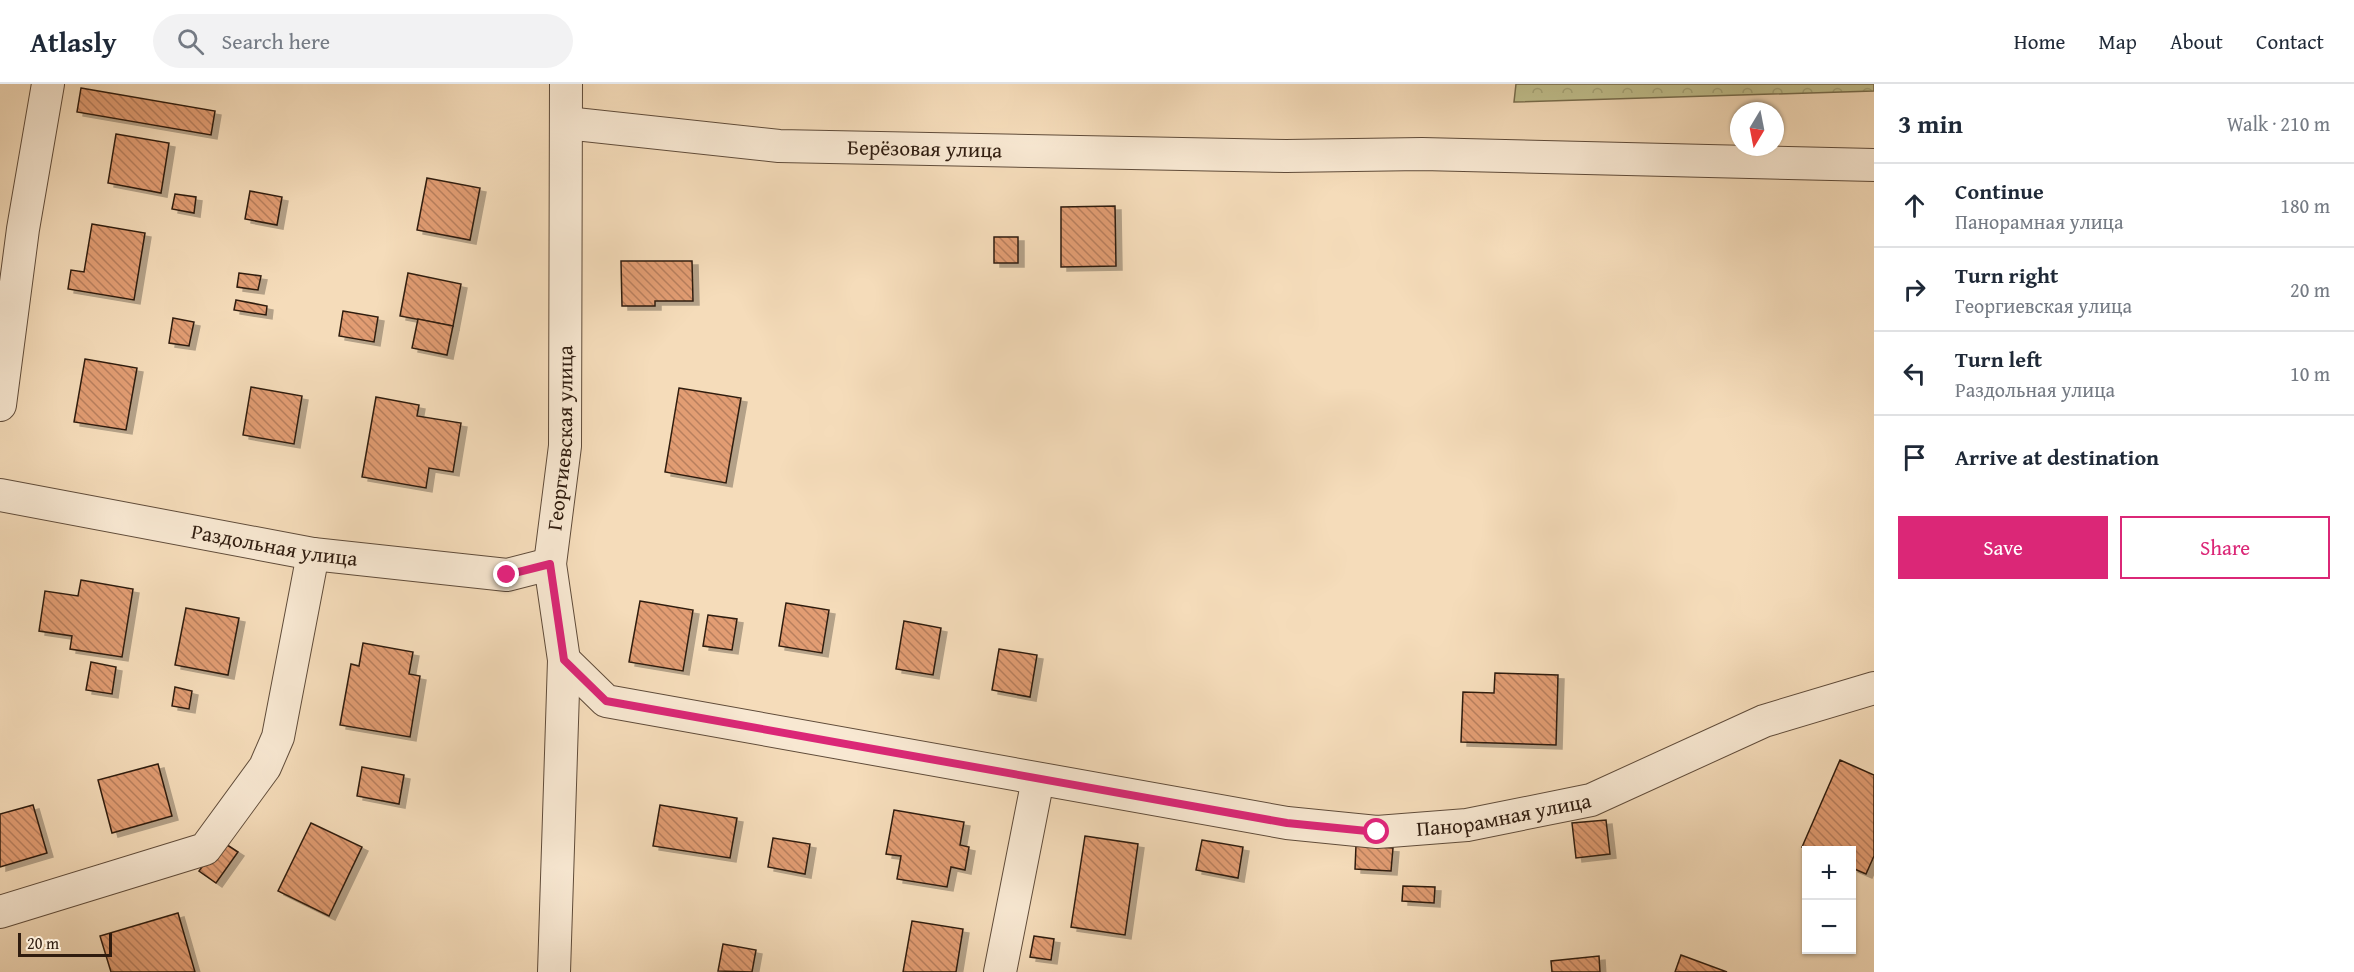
<!DOCTYPE html>
<meta charset="utf-8">
<style>
body{margin:0;font-family:"Gentium Book Plus",serif;background:#f2f2f3;color:#1f2937}
.controls{position:absolute;right:18px;bottom:18px;display:grid;overflow:hidden;border-radius:0px;box-shadow:0 2px 4px #0004}
.controls button{width:54px;height:54px;display:grid;place-items:center;padding:0;border:0;border-bottom:2px solid #e0e1e3;background:#fff;color:#1f2937;font:30px sans-serif}
.compass{position:absolute;left:1730px;top:18px;width:54px;height:54px;border-radius:50%;background:#fff;box-shadow:0 2px 4px #0004;rotate:190deg}
.scale{position:absolute;left:18px;bottom:15px;width:94px;box-sizing:border-box;padding-left:6px;border:3px solid #2f1c0f;border-top:0;font-size:16px;line-height:21px;white-space:nowrap;color:#2f1c0f;-webkit-text-stroke:4px #f8e8d2;paint-order:stroke}
.stop{position:absolute;width:18px;height:18px;margin:-14px;border:4px solid #db2777;border-radius:50%;background:#fff}
.stop.end{background:#db2777;border-color:#fff;box-shadow:0 2px 6px #0008}
.list{margin:0;padding:0;list-style:none}
h2{display:flex;justify-content:space-between;align-items:center;height:78px;margin:0;padding:0 24px;font-size:26px}
h2 small{font-size:20px;font-weight:400;color:#747a83}
.list li{display:grid;grid-template-columns:39px 1fr auto;gap:18px;align-items:center;box-sizing:border-box;height:84px;padding:0 24px;border-top:2px solid #e0e1e3}
.list b{display:block;font-size:22px;white-space:nowrap}
.list p{margin:0;font-size:20px;white-space:nowrap;color:#747a83}
.list em{font-size:20px;font-style:normal;color:#747a83}
.actions{display:flex;gap:12px;padding:18px 24px}
.actions a{flex:1;padding:14px 0;border:2px solid #db2777;border-radius:0px;text-align:center;font-size:21px;color:#db2777}
.actions .main{background:#db2777;color:#fff}
.icon{flex:none;width:33px;height:33px;fill:none;stroke:currentColor;stroke-width:2;stroke-linecap:round;stroke-linejoin:round}
.map{position:relative;flex:none;width:1874px;height:888px;overflow:hidden}
header{display:flex;align-items:center;gap:36px;box-sizing:border-box;height:84px;padding:0 30px;background:#fff;border-bottom:2px solid #e0e1e3}
header strong{font-size:28px}
nav{display:flex;gap:33px;margin-inline-start:auto;font-size:21px}
.search{width:420px;height:54px;background:#f2f2f3;display:flex;align-items:center;gap:15px;box-sizing:border-box;padding:0 21px;border-radius:33px;color:#747a83;font-size:22px}
main{display:flex}
aside{flex:1;background:#fff}
.map>svg:first-child{display:block}
</style>
<header>
<strong>Atlasly</strong>
<div class="search"><svg class="icon" aria-label="search" viewBox="0 0 24 24"><circle cx="10" cy="10" r="6"/><path d="M15 15l6 6"/></svg>Search here</div>
<nav><a>Home</a><a>Map</a><a>About</a><a>Contact</a></nav>
</header>
<main>
<div class="map">
<svg width="1874" height="888" viewBox="0 0 1874 888">
<defs>
<pattern id="forest-crowns" width="20" height="18" patternUnits="userSpaceOnUse" patternTransform="scale(1.5)"><rect width="20" height="18" fill="#c0bf8d"/><path d="M2 6a3 3 0 1 1 6 0M12 15a3 3 0 1 1 6 0" fill="none" stroke="#a5a478"/></pattern>
<pattern id="building-back-hatch" width="6" height="6" patternUnits="userSpaceOnUse" patternTransform="scale(1.5)"><rect width="6" height="6" fill="#e29d73"/><path d="M-1 5l2 2M0 0l6 6M5-1l2 2" fill="none" stroke="#b87f5d"/></pattern>
<filter id="shadow"><feDropShadow dx="6" dy="4" stdDeviation="0" flood-color="#0004"/></filter>
</defs>
<rect width="100%" height="100%" fill="#f5dcba"/>
<filter id="stains"><feTurbulence type="fractalNoise" baseFrequency=".00333" numOctaves="4"/><feColorMatrix values="0 0 0 0 .2 0 0 0 0 .09 0 0 0 0 .02 0 0 0 .5 -.17"/></filter>
<radialGradient id="worn" r=".72"><stop offset=".6" stop-color="#630" stop-opacity="0"/><stop offset="1" stop-color="#630" stop-opacity=".3"/></radialGradient>
<!-- forest -->
<path fill="url(#forest-crowns)" stroke="#786e4e" stroke-width="1.5" d="M1516,0H1874V7L1514,18Z"/>
<!-- building -->
<g fill="url(#building-back-hatch)" stroke="#2f1c0f" stroke-width="1.5" filter="url(#shadow)">
<path d="M81,4L215,27L211,51L77,28Z"/>
<path d="M116,50L169,59L161,109L108,99Z"/>
<path d="M427,94L480,104L470,156L417,146Z"/>
<path d="M250,107L282,113L277,141L245,135Z"/>
<path d="M175,110L196,113L194,129L172,125Z"/>
<path d="M1115,122L1116,182L1061,183V123Z"/>
<path d="M92,140L145,149L134,216L68,205L71,186L84,188Z"/>
<rect x="994" y="153" width="24" height="26"/>
<path d="M621,177H692L693,217H655V222H622Z"/>
<path d="M239,189L261,192L258,206L237,203Z"/>
<path d="M408,189L461,200L453,242L400,232Z"/>
<path d="M236,216L267,222L266,231L234,226Z"/>
<path d="M343,227L378,233L374,258L339,252Z"/>
<path d="M173,234L194,238L189,262L169,259Z"/>
<path d="M418,235L453,242L447,271L412,264Z"/>
<path d="M85,275L137,284L126,346L74,338Z"/>
<path d="M251,303L302,312L294,360L243,351Z"/>
<path d="M679,304L741,314L726,399L665,388Z"/>
<path d="M376,313L419,321L417,332L461,339L453,388L429,384L426,404L362,393Z"/>
<path d="M81,496L133,505L122,573L70,565L72,552L39,547L45,507L78,512Z"/>
<path d="M640,517L693,526L683,587L629,578Z"/>
<path d="M786,519L829,526L822,569L779,562Z"/>
<path d="M186,524L239,534L228,591L175,581Z"/>
<path d="M708,531L737,535L732,566L703,562Z"/>
<path d="M904,537L941,544L933,591L896,585Z"/>
<path d="M363,559L413,568L409,590L420,592L410,653L340,641L351,580L359,582Z"/>
<path d="M999,565L1037,571L1030,613L992,606Z"/>
<path d="M91,578L116,583L112,610L86,606Z"/>
<path d="M1495,589L1558,591L1556,661L1461,658L1463,608L1494,609Z"/>
<path d="M175,603L192,607L189,625L172,622Z"/>
<path d="M1840,676L1874,691V772L1866,790L1852,784V766H1810L1802,763Z"/>
<path d="M158,680L172,732L112,749L98,696Z"/>
<path d="M362,683L404,691L399,720L357,712Z"/>
<path d="M33,721L47,769L0,783V730Z"/>
<path d="M660,721L737,734L730,774L653,762Z"/>
<path d="M894,726L964,738L960,761L969,763L965,786L951,783L947,803L897,795L901,772L886,770Z"/>
<path d="M1606,736L1610,770L1576,774L1572,739Z"/>
<path d="M311,739L362,763L329,832L278,807Z"/>
<path d="M1085,752L1138,760L1125,851L1071,843Z"/>
<path d="M773,754L810,760L805,790L768,783Z"/>
<path d="M1202,756L1243,763L1238,794L1196,786Z"/>
<path d="M221,757L238,768L216,799L199,787Z"/>
<path d="M1356,761L1393,764L1391,787L1355,785Z"/>
<path d="M1403,802L1435,803L1434,819L1402,817Z"/>
<path d="M178,829L195,888H111L100,852Z"/>
<path d="M912,837L963,845L956,888H903Z"/>
<path d="M1034,852L1054,855L1051,876L1030,873Z"/>
<path d="M723,860L756,866L752,888L718,887Z"/>
<path d="M1681,871L1727,888H1675Z"/>
<path d="M1599,872L1600,888H1552L1551,877Z"/>
</g>
<g fill="none" stroke-linecap="round" stroke-linejoin="round">
<!-- minor casing -->
<g stroke="#604c3a" stroke-width="34">
<g id="minor">
<path id="s1" d="M566,39L779,62L1286,72L1422,70L1874,81"/>
<path d="M0,321L23,145L48,0"/>
<path id="s2" d="M0,411L313,470L507,491L550,480"/>
<path id="s3" d="M564,576L606,617L1287,739L1377,748L1467,741L1591,716L1764,637L1874,604"/>
<path d="M0,828L205,765L265,683L278,653L313,470"/>
<path id="s4" d="M554,888L564,576L550,480L565,362L566,0"/>
<path d="M1000,888L1038,695"/>
</g>
</g>
<!-- minor -->
<use href="#minor" stroke="#f8e8d2" stroke-width="32"/>
</g>
<g fill="none" stroke-linecap="round" stroke-linejoin="round">
<!-- route -->
<path stroke="#db2777" stroke-width="8" d="M507,491L550,480L564,576L606,617L1287,739L1377,748"/>
</g>
<g text-anchor="middle" stroke-width="5" stroke-linejoin="round" paint-order="stroke">
<!-- street labels -->
<g font-size="21" fill="#2f1c0f" stroke="#f8e8d2">
<text dy="7" stroke="none"><textPath href="#s1" startOffset="360">Берёзовая улица</textPath></text>
<text dy="7" stroke="none"><textPath href="#s4" startOffset="536">Георгиевская улица</textPath></text>
<text dy="7" stroke="none"><textPath href="#s2" startOffset="279">Раздольная улица</textPath></text>
<text dy="7" stroke="none"><textPath href="#s3" startOffset="969">Панорамная улица</textPath></text>
</g>
</g>
<rect width="100%" height="100%" filter="url(#stains)"/>
<rect width="100%" height="100%" fill="url(#worn)"/>
</svg>
<div class="controls">
<button>+</button>
<button>−</button>
</div>
<svg class="compass" viewBox="-18 -18 36 36"><path d="M0-13l5 13h-10z" fill="#e53935"/><path d="M0 13l5-13h-10z" fill="#747a83"/></svg>
<div class="scale">20 m</div>
<div class="stop" style="left:1377px;top:748px"></div>
<div class="stop end" style="left:507px;top:491px"></div>
</div>
<aside>
<h2>3 min<small>Walk · 210 m</small></h2>
<ul class="list">
<li><svg class="icon" aria-label="ahead" viewBox="0 0 24 24"><path d="M12 20V5M6 11l6-6 6 6"/></svg><div><b>Continue</b><p>Панорамная улица</p></div><em>180 m</em></li>
<li><svg class="icon" aria-label="right" viewBox="0 0 24 24"><path d="M7 20v-9h11M14 6l5 5-5 5"/></svg><div><b>Turn right</b><p>Георгиевская улица</p></div><em>20 m</em></li>
<li><svg class="icon" aria-label="left" viewBox="0 0 24 24"><path d="M17 20v-9H6M10 6l-5 5 5 5"/></svg><div><b>Turn left</b><p>Раздольная улица</p></div><em>10 m</em></li>
<li><svg class="icon" aria-label="arrive" viewBox="0 0 24 24"><path d="M6 21V4h12l-3 4 3 4H6"/></svg><div><b>Arrive at destination</b></div></li>
</ul>
<div class="actions"><a class="main">Save</a><a>Share</a></div>
</aside>
</main>
